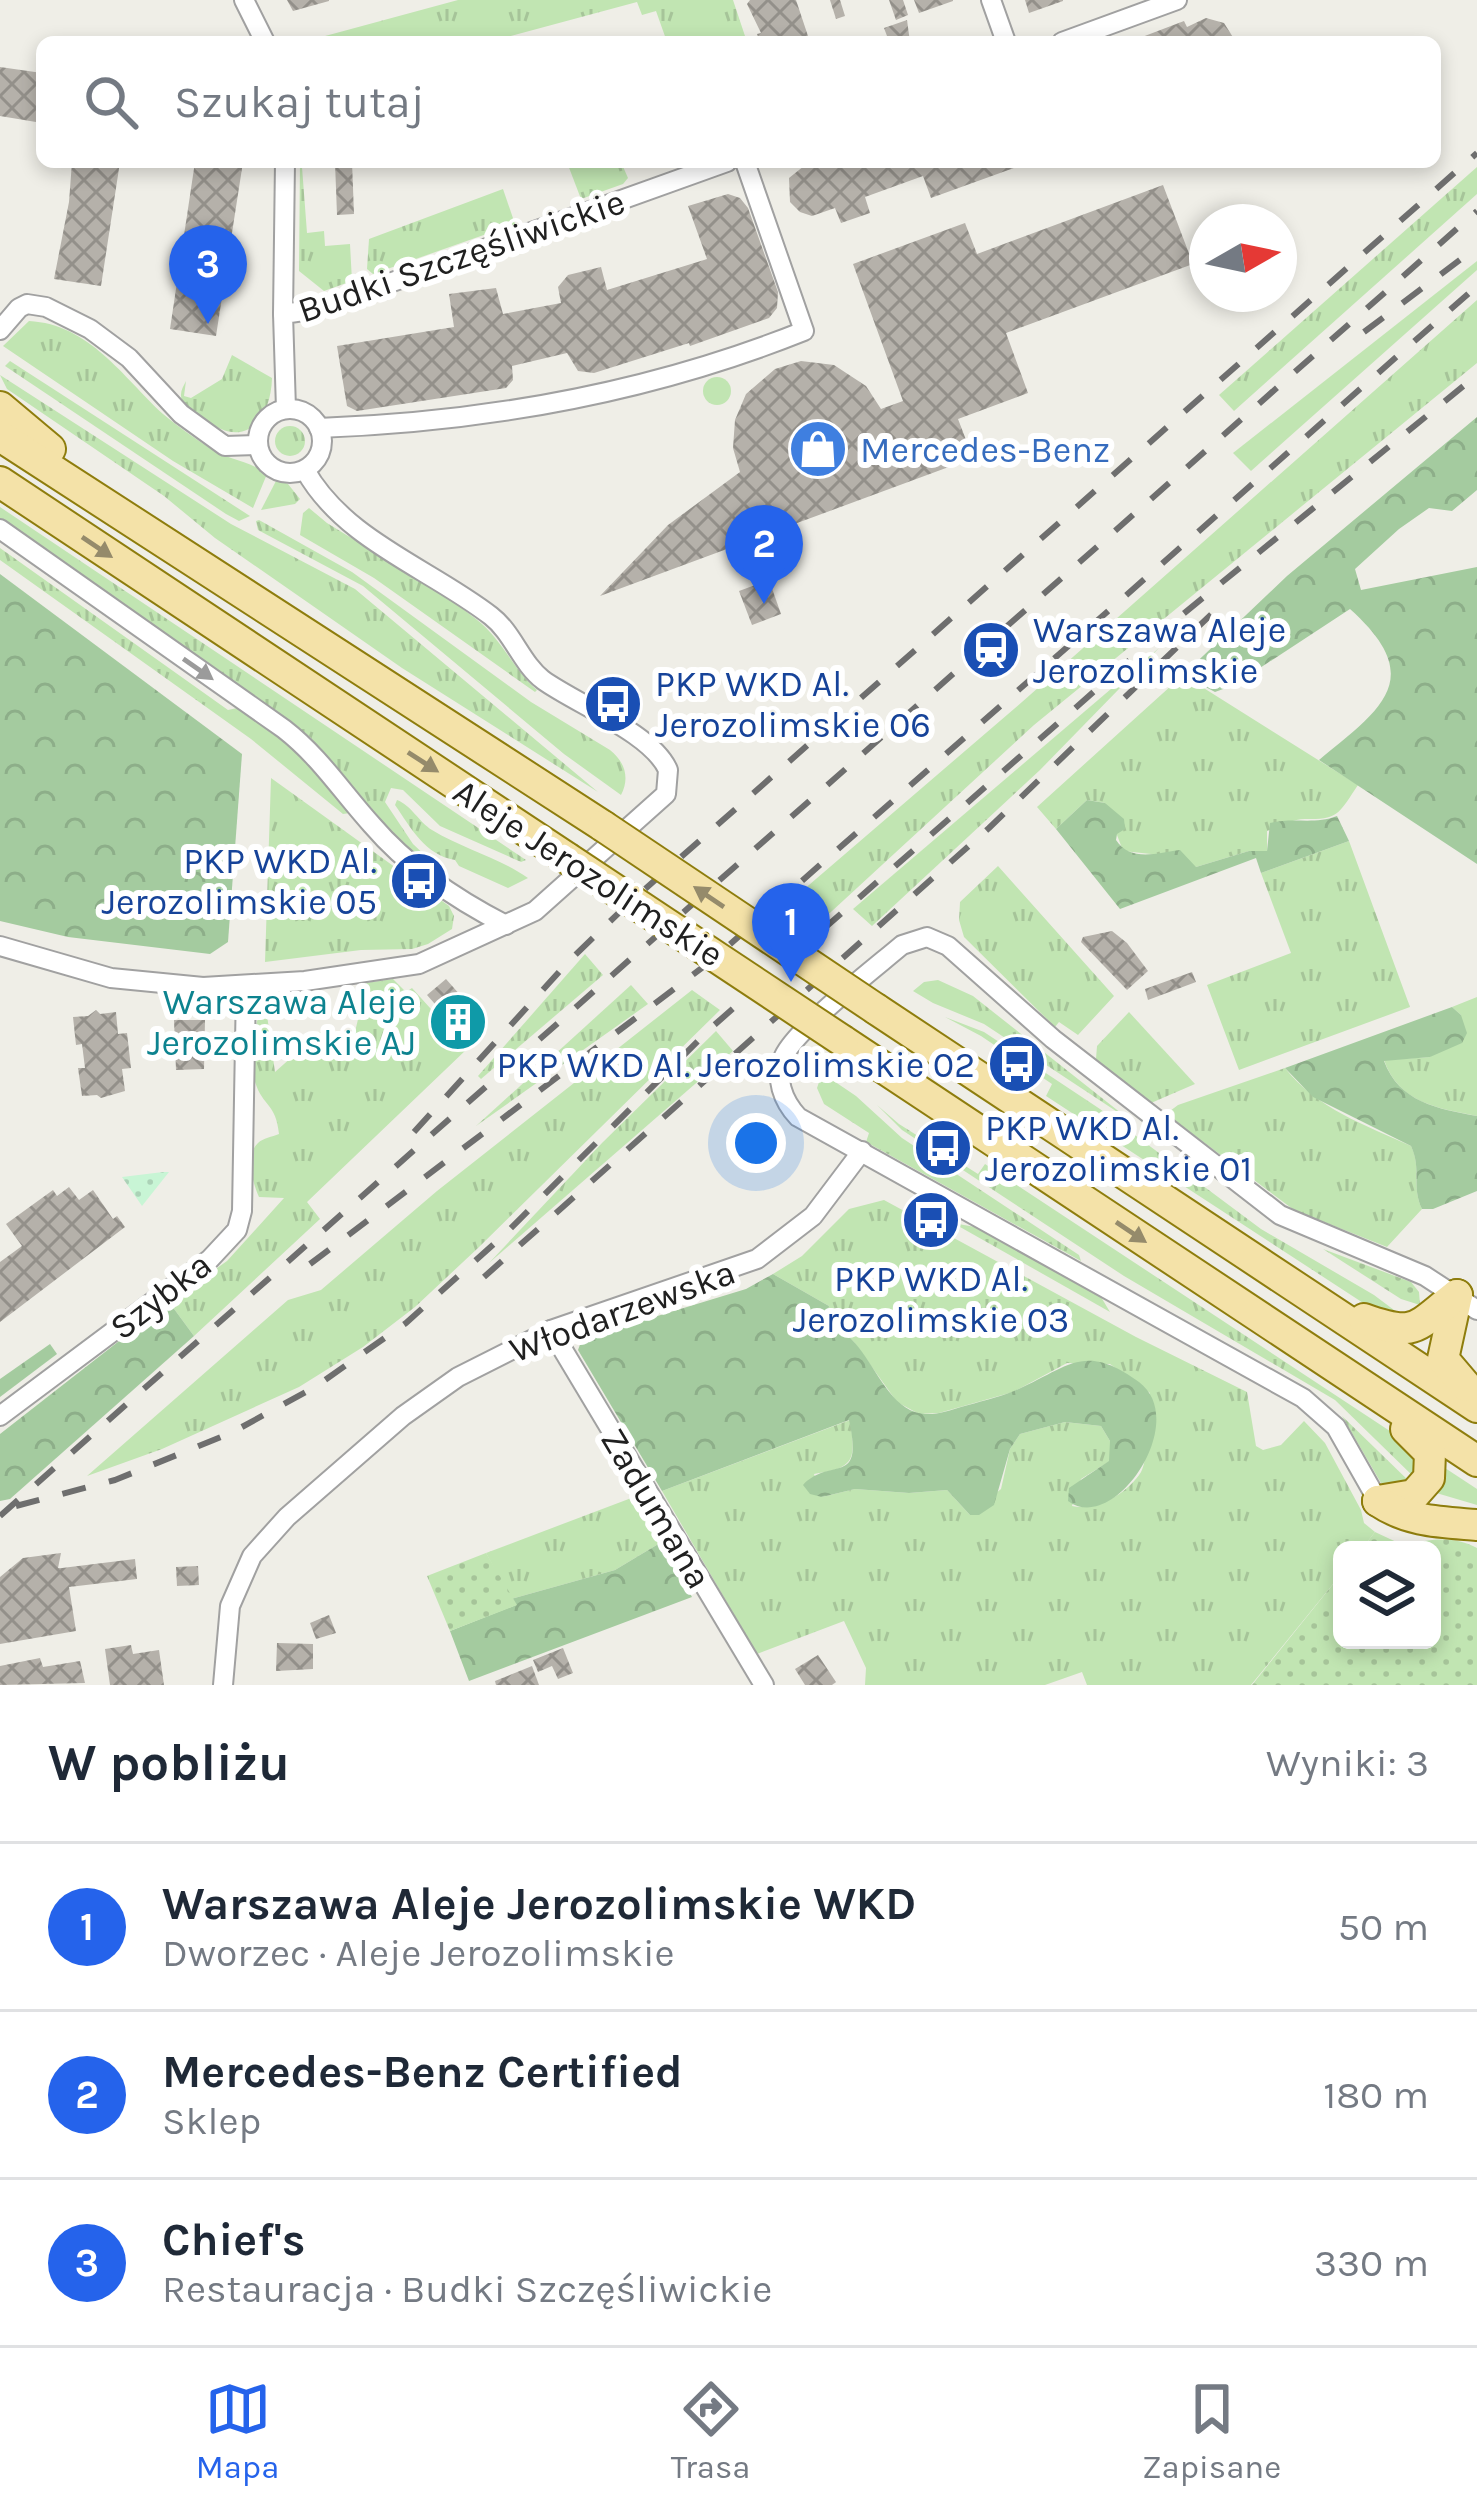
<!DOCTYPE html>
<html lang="pl">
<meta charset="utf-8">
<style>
body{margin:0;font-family:Karla,sans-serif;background:#f2f2f3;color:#1f2937}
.controls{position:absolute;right:36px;bottom:36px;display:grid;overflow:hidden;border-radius:18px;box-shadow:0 6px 18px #0003}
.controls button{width:108px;height:108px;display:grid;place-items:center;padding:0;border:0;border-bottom:3px solid #e0e1e3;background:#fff;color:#1f2937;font:60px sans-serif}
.compass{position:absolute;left:1189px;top:204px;width:108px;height:108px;border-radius:50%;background:#fff;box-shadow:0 6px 18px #0003;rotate:81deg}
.you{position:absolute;left:756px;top:1143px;width:42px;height:42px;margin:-30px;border:9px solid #fff;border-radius:50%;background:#1a73e8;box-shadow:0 0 0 18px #1a73e833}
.badge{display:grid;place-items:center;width:78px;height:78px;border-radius:50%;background:#2563eb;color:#fff;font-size:39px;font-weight:700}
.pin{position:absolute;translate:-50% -99px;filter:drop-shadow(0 3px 6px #0008)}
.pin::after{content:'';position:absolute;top:63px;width:42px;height:36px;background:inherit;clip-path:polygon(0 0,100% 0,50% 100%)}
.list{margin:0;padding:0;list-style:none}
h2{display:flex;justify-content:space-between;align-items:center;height:156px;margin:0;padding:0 48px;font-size:51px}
h2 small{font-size:39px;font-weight:400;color:#747a83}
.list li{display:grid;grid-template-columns:78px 1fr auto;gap:36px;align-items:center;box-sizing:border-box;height:168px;padding:0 48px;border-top:3px solid #e0e1e3}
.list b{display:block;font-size:45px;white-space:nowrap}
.list p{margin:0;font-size:39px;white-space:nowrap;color:#747a83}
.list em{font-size:39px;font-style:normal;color:#747a83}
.icon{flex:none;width:66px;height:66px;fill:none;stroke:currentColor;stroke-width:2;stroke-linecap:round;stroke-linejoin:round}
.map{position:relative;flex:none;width:1477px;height:1685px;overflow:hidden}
.search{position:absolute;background:#fff;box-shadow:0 6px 18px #0003;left:36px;right:36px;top:36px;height:132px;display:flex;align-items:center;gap:30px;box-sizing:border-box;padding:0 42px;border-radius:18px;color:#747a83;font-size:45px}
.sheet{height:660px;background:#fff}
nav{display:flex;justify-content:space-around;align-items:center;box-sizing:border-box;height:168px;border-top:3px solid #e0e1e3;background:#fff;font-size:33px;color:#747a83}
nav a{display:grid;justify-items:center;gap:6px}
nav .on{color:#2563eb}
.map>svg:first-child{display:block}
</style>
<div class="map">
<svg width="1477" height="1685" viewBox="0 0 1477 1685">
<defs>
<pattern id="grass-tufts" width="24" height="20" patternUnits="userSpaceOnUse" patternTransform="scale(3)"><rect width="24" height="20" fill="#c1e5b2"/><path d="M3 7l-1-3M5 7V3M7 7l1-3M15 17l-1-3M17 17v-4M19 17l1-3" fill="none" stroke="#a6c499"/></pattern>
<pattern id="forest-crowns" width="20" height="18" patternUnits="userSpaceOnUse" patternTransform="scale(3)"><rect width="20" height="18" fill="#a4cb9f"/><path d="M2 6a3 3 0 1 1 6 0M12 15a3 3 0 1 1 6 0" fill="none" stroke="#8dae89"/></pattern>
<pattern id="park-dots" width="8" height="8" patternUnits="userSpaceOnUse" patternTransform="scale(3)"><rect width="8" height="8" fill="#c8f5d5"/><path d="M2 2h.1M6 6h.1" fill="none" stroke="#acd2b7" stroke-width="1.8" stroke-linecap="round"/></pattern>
<pattern id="garden-dots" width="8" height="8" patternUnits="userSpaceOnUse" patternTransform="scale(3)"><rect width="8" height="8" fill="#c1e5b2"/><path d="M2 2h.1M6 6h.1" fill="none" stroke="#a6c499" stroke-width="1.8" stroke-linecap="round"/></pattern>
<pattern id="building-cross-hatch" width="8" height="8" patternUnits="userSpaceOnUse" patternTransform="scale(3)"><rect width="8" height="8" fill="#b5b1aa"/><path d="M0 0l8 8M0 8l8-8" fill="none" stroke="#93908a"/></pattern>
</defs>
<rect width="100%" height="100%" fill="#efeee7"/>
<!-- grass -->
<g fill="url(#grass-tufts)">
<path d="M458,0H733L747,42H667L656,11L642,15L637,2L489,42H303Z"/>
<path d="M300,162H320L302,167L307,233L324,231L325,246L350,244L352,281L324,291L299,271Z"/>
<path d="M577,162H621L628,178L623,184L581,199L568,165Z"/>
<path d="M1477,167V194L1234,411L1219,395Z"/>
<path d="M503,189L515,224L373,274L367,269L369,239Z"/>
<path d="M1477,261V270L1251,471L1233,453Z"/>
<path d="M1477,300V363L1034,725L819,923L788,903L1022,702Z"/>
<path d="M29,321C89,324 123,377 163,414C177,426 193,437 208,447C227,460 249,460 267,474L253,508L173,461L3,346Z"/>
<path d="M232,355L272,378C271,420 244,451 205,419C199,415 185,407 182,400C179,393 183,387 186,381L184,396L191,398L222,379Z"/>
<path d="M10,361L250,516L239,521L226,514L5,366Z"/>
<path d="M0,375L231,524L355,589L598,792L402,668L215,538L164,496L7,389Z"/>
<circle cx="717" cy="391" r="14"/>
<circle cx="290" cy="441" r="15"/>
<path d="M277,479L288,484L300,499L295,504L261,510Z"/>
<path d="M0,507L526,860L521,862L440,826L403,790L391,788L385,802L413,844L446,875L399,842L310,737L0,518Z"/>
<path d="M309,508L327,523C376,554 431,583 476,619C502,639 513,669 537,690L535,692L374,578L300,535L303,513Z"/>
<path d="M259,520L352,572L531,702L610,750C625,762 630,778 621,795L564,754L363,586L258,530L256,521Z"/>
<path d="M0,548L228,710L237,708L291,746L350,813L343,814L251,739L0,560Z"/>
<path d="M1159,648L1040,770L872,926L853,909Z"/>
<path d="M1183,675L1358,785C1339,813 1339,820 1305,819C1293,819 1278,827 1267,831V852L1249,851L1196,867L1151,854L1123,851L1105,803L1087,800L1056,829L1037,807Z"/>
<path d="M271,778L449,906L454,916L452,929L428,944L412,949L361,950L265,962Z"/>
<path d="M397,800C411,805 419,822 432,830C463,849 498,857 528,878L508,888L459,866L455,860C425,855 411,828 395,805Z"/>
<path d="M1349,841L1410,1007L1239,1070L1207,985L1291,953L1261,873Z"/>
<path d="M998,866L1114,996L1078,1035L1059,1022L1055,1027L964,937L959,920L960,902Z"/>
<path d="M585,954L603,975L481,1079L478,1076Z"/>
<path d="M393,979L406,992L412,988L467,1049L307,1202L320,1219L194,1336L169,1302L227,1261L284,1198L259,1197C253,1184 245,1155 258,1143C263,1138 272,1137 279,1134C276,1103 263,1107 255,1082C247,1062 254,1024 263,1005L318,989L329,1000L282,1003L267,1015L275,1072L320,1032L341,1035L355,1032L359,1015L358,989L365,983Z"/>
<path d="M938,980L973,996L1131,1121L984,1024L933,1003L913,991L924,982Z"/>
<path d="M631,985L648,1004L476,1126Z"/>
<path d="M692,990L720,1010L478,1248L415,1307L363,1347L299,1387L162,1449L87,1476L288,1300L321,1290L437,1191Z"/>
<path d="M1477,997V1116C1437,1108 1399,1103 1384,1060L1430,1057L1461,1015L1452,1007Z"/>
<path d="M1129,1012L1195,1084L1151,1103L1096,1059L1097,1046Z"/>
<path d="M945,1017L984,1032L1100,1109L1261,1229L1374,1295L1406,1319L1377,1312L1046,1096L1052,1084L981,1036Z"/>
<path d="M716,1031L733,1051L489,1263L602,1143Z"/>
<path d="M1285,1068C1316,1108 1367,1126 1411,1146C1422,1169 1411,1186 1422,1209L1387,1247L1294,1210L1166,1114L1178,1105Z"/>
<path d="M822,1073L856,1096L902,1138L1079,1255L1081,1261L866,1142L869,1133L824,1104L817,1088Z"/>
<path d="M877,1105L899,1124L978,1174L985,1164L1405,1441L1420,1455L1416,1479L1335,1400L1124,1276L902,1130Z"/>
<path d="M884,1200L1136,1337L1247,1392L1256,1446L1263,1450L1281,1445L1304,1421L1325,1443L1361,1510L1364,1523L1375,1532L1361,1550H1342V1573L1251,1685H1087L1082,1672L1045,1685H865L866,1668L844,1621L757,1654L662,1491L850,1420C856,1460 855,1468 814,1474L822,1497L855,1489L909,1493L947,1490L970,1515L1001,1489L1010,1449L1020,1434L1065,1422L1101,1426L1110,1441V1461L1081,1479L1072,1506C1096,1512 1128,1493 1141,1472C1149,1458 1148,1411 1150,1393L1110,1364L1067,1363L1013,1392L939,1413L919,1414L897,1402L854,1342L827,1319L829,1306L773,1274L802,1256L849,1209Z"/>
<path d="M953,1223L975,1227L1101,1297L1110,1312Z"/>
<path d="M1342,1416L1412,1484L1388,1489L1381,1483Z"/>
<path d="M1442,1466L1477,1489V1505L1433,1492Z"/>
<path d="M634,1497L660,1543L615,1570L511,1599L486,1553Z"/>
</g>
<!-- forest -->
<g fill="url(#forest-crowns)">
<path d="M1477,417V490L1452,511L1429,508L1399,529L1355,569L1361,590L1477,567V864L1319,760C1381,709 1428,679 1350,609L1234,685L1215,692L1183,675L1287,576Z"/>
<path d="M0,574L242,754L228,942L210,954L68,937L0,921Z"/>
<path d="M1087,800L1105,803L1124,819L1125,829L1117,834L1116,840C1130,862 1157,853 1180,850L1196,867L1249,851H1267L1270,823C1294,817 1314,825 1337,816L1349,841L1261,873L1256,858L1120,909L1056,829Z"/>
<path d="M1452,1007L1461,1015L1467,1033L1462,1043L1430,1057L1384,1061C1399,1102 1438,1109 1477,1116V1191L1433,1209H1422C1411,1186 1422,1170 1411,1146L1313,1097L1285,1068Z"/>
<path d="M773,1274L829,1306L827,1319C836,1327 847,1334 855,1343C874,1364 888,1403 915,1412C930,1417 946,1412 961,1407C978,1402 997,1398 1014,1391C1068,1368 1083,1341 1139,1382C1191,1421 1114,1536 1068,1501L1069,1488L1109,1461L1110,1441L1101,1426L1065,1422L1020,1434L1010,1449L994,1505L979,1515H970L947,1490L909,1493L855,1489L822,1497L810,1494L803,1485C831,1456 864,1488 849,1420L662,1491L578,1350L582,1339L746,1289Z"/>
<path d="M169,1302L194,1336L10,1499L0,1501V1434Z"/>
<path d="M50,1344L57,1354L0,1397V1379Z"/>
<path d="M660,1543L692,1597L469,1681L450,1631L516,1605L511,1599L615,1570Z"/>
</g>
<!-- park -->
<path fill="url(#park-dots)" d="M169,1172L142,1206L122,1177L163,1172Z"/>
<!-- garden -->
<g fill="url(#garden-dots)">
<path d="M1323,1249L1411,1282L1419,1292L1420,1305L1401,1299Z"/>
<path d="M1375,1532L1405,1546C1428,1538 1456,1536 1477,1548V1685H1252L1342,1573V1640H1432V1550H1361Z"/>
<path d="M486,1553L517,1605L450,1631L427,1576Z"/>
</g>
<!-- building -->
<g fill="url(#building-cross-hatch)">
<path d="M287,0H329V1L293,11Z"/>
<path d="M750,0H796L810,42H760L757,34L761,33L747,4Z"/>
<path d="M830,0H840L845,16L836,19Z"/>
<path d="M889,0H903L908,15L896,20Z"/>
<path d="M914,0H953V1L919,13Z"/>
<path d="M1025,0H1063V1L1029,13Z"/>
<path d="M1206,18L1224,23L1236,42H1129L1184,21L1187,27Z"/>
<path d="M907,20L910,42H875L887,36L884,28Z"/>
<path d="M0,67L42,73V123L0,116Z"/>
<path d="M72,162H120L101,286L54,279L69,202Z"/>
<path d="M195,162H243L216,336L170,329Z"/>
<path d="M335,162H352L354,214L337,215Z"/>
<path d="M809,162H1028V163L931,198L923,176L865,197L870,213L841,223L835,208L812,216L800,212L790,202L789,178Z"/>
<path d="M1163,185L1193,264L1006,333L1028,393L958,419L973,458L600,596L668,525L740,472L733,448L735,420L746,394L775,369L801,361L834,365L866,386L881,409L903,401L853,264L965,223L977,254Z"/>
<path d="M728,194L740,198L748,208L778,292L777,308L769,318L690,346L689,343L594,373L578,371L567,353L512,366L513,380L506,388L357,411L347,406L337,346L454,327L449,294L496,288L503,314L561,303L558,287L568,275L601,267L607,290L704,260L707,259L688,206Z"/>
<path d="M769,580L781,614L752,625L739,591Z"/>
<path d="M1112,931L1127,943L1148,971L1127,990L1081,942L1083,937Z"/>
<path d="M1192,972L1196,982L1148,1000L1145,989Z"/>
<path d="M446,979L476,1013L457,1029L427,995Z"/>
<path d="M96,1010L100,1014L116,1012L118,1034L127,1033L131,1068L122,1069L125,1091L101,1098L97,1095L82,1096L78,1068H85L82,1044L76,1045L73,1017L88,1016Z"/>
<path d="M174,1020H205L204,1069L176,1070Z"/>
<path d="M69,1187L79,1200L93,1190L113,1219L117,1216L125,1227L0,1322V1262L22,1246L6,1224L53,1190L57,1196Z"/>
<path d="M61,1553L58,1568H62L135,1559L137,1579L69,1587L76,1631L0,1644V1577L23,1558Z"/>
<path d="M198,1566L199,1585L177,1586L176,1567Z"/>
<path d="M329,1615L336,1633L316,1639L310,1623Z"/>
<path d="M277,1643L313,1644V1669L276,1671Z"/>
<path d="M131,1645L133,1654L159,1650L164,1685H110L105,1649Z"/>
<path d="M563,1648L573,1673L558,1679L552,1666L538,1672L533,1660Z"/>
<path d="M818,1655L836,1682L832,1685H805L795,1669Z"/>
<path d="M40,1658L43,1667L80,1661L85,1683L0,1685V1666Z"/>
<path d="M532,1666L539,1685H496L495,1681Z"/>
</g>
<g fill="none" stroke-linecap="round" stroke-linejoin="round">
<!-- street casing -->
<g stroke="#a1a1a1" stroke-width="22">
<g id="street">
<path d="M244,0L265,42"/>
<path d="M991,0L1006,42"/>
<path d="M1062,42L1177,0"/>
<path d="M283,314L285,162"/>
<path d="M0,330L19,308L27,304L46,307L90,329L129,358L181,414L225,446L258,445"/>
<path d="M286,409L283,314L317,309L727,162"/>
<circle cx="290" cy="441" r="32"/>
<path d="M319,428C485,422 649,393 804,331L745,162"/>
<path d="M0,529L284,729C320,757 342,792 372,825C408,867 457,900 506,925"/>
<path d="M0,946L111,978L203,987L305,981L419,964L535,911L666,794L668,770C652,733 576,704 543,680C521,663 513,633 491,616C429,568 344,540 305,470"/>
<path d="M551,1330L764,1685"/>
<path d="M0,1416L210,1259L237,1230L242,1211L246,987"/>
<path d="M1378,1501L1336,1427L1303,1398L798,1117C783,1101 774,1078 784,1056C797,1028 875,968 902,945L927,937L948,946L1053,1039L1280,1215L1425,1276L1477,1310"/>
<path d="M223,1685L230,1606L252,1556L287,1517L403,1416L458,1377L551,1330L757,1259L813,1216L862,1151"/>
</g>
</g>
<!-- primary casing -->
<g stroke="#8e7d0d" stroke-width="34">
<g id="primary">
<path d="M0,407L50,449"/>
<path d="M0,436L603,826"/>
<path d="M0,482L567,858"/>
<path d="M876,1009L1477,1407"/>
<path d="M843,1041L1477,1461"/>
<path d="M1457,1295L1443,1359L1466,1386"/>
<path d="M1364,1319C1417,1338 1415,1327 1457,1295"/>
<path d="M1378,1501L1414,1495L1429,1478L1430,1453L1406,1429"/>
<path d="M1378,1501C1409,1522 1440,1522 1477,1525"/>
</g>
</g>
<!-- street -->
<use href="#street" stroke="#fff" stroke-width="18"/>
<!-- primary -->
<use href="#primary" stroke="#f4e2a8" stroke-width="30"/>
<!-- rail -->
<g stroke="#6e6e6e" stroke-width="6" stroke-dasharray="24 24" stroke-linecap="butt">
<path d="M1364,332L1477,247"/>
<path d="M414,1132L568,962L628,904L1477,153"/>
<path d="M310,1264L711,961L1477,286"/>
<path d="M484,1277L989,828L1224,602"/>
<path d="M16,1506L115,1480L231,1433L315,1387L406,1323L506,1233L712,1027L1172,623L1477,375"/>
<path d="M0,1516L1477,211"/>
</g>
<!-- primary-bridge casing -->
<g stroke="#8e7d0d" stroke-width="34" stroke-linecap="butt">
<g id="primary-bridge">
<path d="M603,826L876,1009"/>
<path d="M567,858L843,1041"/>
</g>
</g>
<!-- primary-bridge -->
<use href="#primary-bridge" stroke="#f4e2a8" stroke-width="30"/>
</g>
<!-- one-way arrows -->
<defs><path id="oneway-solid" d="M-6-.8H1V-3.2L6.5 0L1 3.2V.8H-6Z" transform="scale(3)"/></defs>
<g fill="#958b6b">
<use href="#oneway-solid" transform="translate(97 547) rotate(34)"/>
<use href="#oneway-solid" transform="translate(423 762) rotate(33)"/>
<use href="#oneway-solid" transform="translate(709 897) rotate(-146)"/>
<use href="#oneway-solid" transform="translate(1131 1232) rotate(34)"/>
</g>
<use fill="#9b9b9b" href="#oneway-solid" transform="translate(198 669) rotate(35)"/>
<!-- icons -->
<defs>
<g id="shop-disc" transform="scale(3)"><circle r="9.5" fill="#3f7fe0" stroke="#fff"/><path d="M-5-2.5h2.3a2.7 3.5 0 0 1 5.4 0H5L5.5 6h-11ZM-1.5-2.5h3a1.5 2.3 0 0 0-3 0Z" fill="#fff"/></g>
<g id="station-disc" transform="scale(3)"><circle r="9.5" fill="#1a4fb4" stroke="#fff"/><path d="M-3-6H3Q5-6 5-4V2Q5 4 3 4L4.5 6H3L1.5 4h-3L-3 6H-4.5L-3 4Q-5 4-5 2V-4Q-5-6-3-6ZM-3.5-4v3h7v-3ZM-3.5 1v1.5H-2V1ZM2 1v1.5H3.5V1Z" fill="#fff"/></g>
<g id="bus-disc" transform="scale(3)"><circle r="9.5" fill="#1a4fb4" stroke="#fff"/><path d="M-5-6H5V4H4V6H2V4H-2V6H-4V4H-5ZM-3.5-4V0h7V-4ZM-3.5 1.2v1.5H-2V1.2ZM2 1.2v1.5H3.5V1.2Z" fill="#fff"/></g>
<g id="building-disc" transform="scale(3)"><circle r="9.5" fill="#0f9aa8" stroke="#fff"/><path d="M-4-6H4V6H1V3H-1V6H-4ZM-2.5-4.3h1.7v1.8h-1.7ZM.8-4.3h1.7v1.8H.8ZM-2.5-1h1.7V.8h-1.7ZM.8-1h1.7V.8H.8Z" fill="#fff"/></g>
</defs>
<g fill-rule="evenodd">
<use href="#shop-disc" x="818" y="449"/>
<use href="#station-disc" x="991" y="650"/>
<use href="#bus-disc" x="613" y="704"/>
<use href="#bus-disc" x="419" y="881"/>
<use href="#building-disc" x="458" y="1022"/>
<use href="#bus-disc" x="1017" y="1064"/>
<use href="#bus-disc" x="943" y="1148"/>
<use href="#bus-disc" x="931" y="1220"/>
</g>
<g text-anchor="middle" stroke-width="12" stroke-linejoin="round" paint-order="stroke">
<!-- street labels -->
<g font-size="36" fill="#202020" stroke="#fff">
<text transform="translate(461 255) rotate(-19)" y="13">Budki Szczęśliwickie</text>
<text transform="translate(589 872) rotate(33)" y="13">Aleje Jerozolimskie</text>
<text transform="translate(160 1295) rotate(-38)" y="13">Szybka</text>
<text transform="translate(622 1310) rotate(-20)" y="13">Włodarzewska</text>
<text transform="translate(657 1508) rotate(59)" y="13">Zadumana</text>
</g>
<!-- shop labels -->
<g font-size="36" fill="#366cbe" stroke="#fff" text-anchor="start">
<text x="860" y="462">Mercedes-Benz</text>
</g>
<!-- transit labels -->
<g font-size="36" fill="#164399" stroke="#fff" text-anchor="start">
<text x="1033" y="642">Warszawa Aleje<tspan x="1033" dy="41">Jerozolimskie</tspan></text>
<text x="655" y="696">PKP WKD Al.<tspan x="655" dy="41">Jerozolimskie 06</tspan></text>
<text x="377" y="873" text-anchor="end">PKP WKD Al.<tspan x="377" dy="41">Jerozolimskie 05</tspan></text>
<text x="975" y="1077" text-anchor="end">PKP WKD Al. Jerozolimskie 02</text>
<text x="985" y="1140">PKP WKD Al.<tspan x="985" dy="41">Jerozolimskie 01</tspan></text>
<text x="931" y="1291" text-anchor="middle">PKP WKD Al.<tspan x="931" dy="41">Jerozolimskie 03</tspan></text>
</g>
<!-- culture labels -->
<g font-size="36" fill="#0d838f" stroke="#fff" text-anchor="end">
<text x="416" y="1014">Warszawa Aleje<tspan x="416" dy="41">Jerozolimskie AJ</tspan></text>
</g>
</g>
</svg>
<div class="controls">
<button><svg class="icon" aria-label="layers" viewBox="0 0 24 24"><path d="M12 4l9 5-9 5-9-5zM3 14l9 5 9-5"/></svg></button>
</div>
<svg class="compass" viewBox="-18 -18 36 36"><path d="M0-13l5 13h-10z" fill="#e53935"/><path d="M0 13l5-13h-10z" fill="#747a83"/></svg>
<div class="you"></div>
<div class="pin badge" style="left:791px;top:982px">1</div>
<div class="pin badge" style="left:764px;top:604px">2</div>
<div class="pin badge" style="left:208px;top:324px">3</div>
<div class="search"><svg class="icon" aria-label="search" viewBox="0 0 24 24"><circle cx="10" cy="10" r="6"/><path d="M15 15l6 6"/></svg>Szukaj tutaj</div>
</div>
<section class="sheet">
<h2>W pobliżu<small>Wyniki: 3</small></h2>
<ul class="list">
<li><span class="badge">1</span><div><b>Warszawa Aleje Jerozolimskie WKD</b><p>Dworzec · Aleje Jerozolimskie</p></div><em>50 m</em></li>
<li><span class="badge">2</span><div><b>Mercedes-Benz Certified</b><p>Sklep</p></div><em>180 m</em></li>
<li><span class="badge">3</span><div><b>Chief's</b><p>Restauracja · Budki Szczęśliwickie</p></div><em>330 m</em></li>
</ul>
</section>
<nav>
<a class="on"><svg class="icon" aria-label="map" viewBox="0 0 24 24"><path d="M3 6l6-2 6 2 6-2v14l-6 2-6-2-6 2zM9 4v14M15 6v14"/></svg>Mapa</a>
<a><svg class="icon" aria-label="directions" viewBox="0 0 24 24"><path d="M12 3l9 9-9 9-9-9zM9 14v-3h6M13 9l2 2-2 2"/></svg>Trasa</a>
<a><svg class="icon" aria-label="saved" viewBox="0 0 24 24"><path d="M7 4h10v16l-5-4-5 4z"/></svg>Zapisane</a>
</nav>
